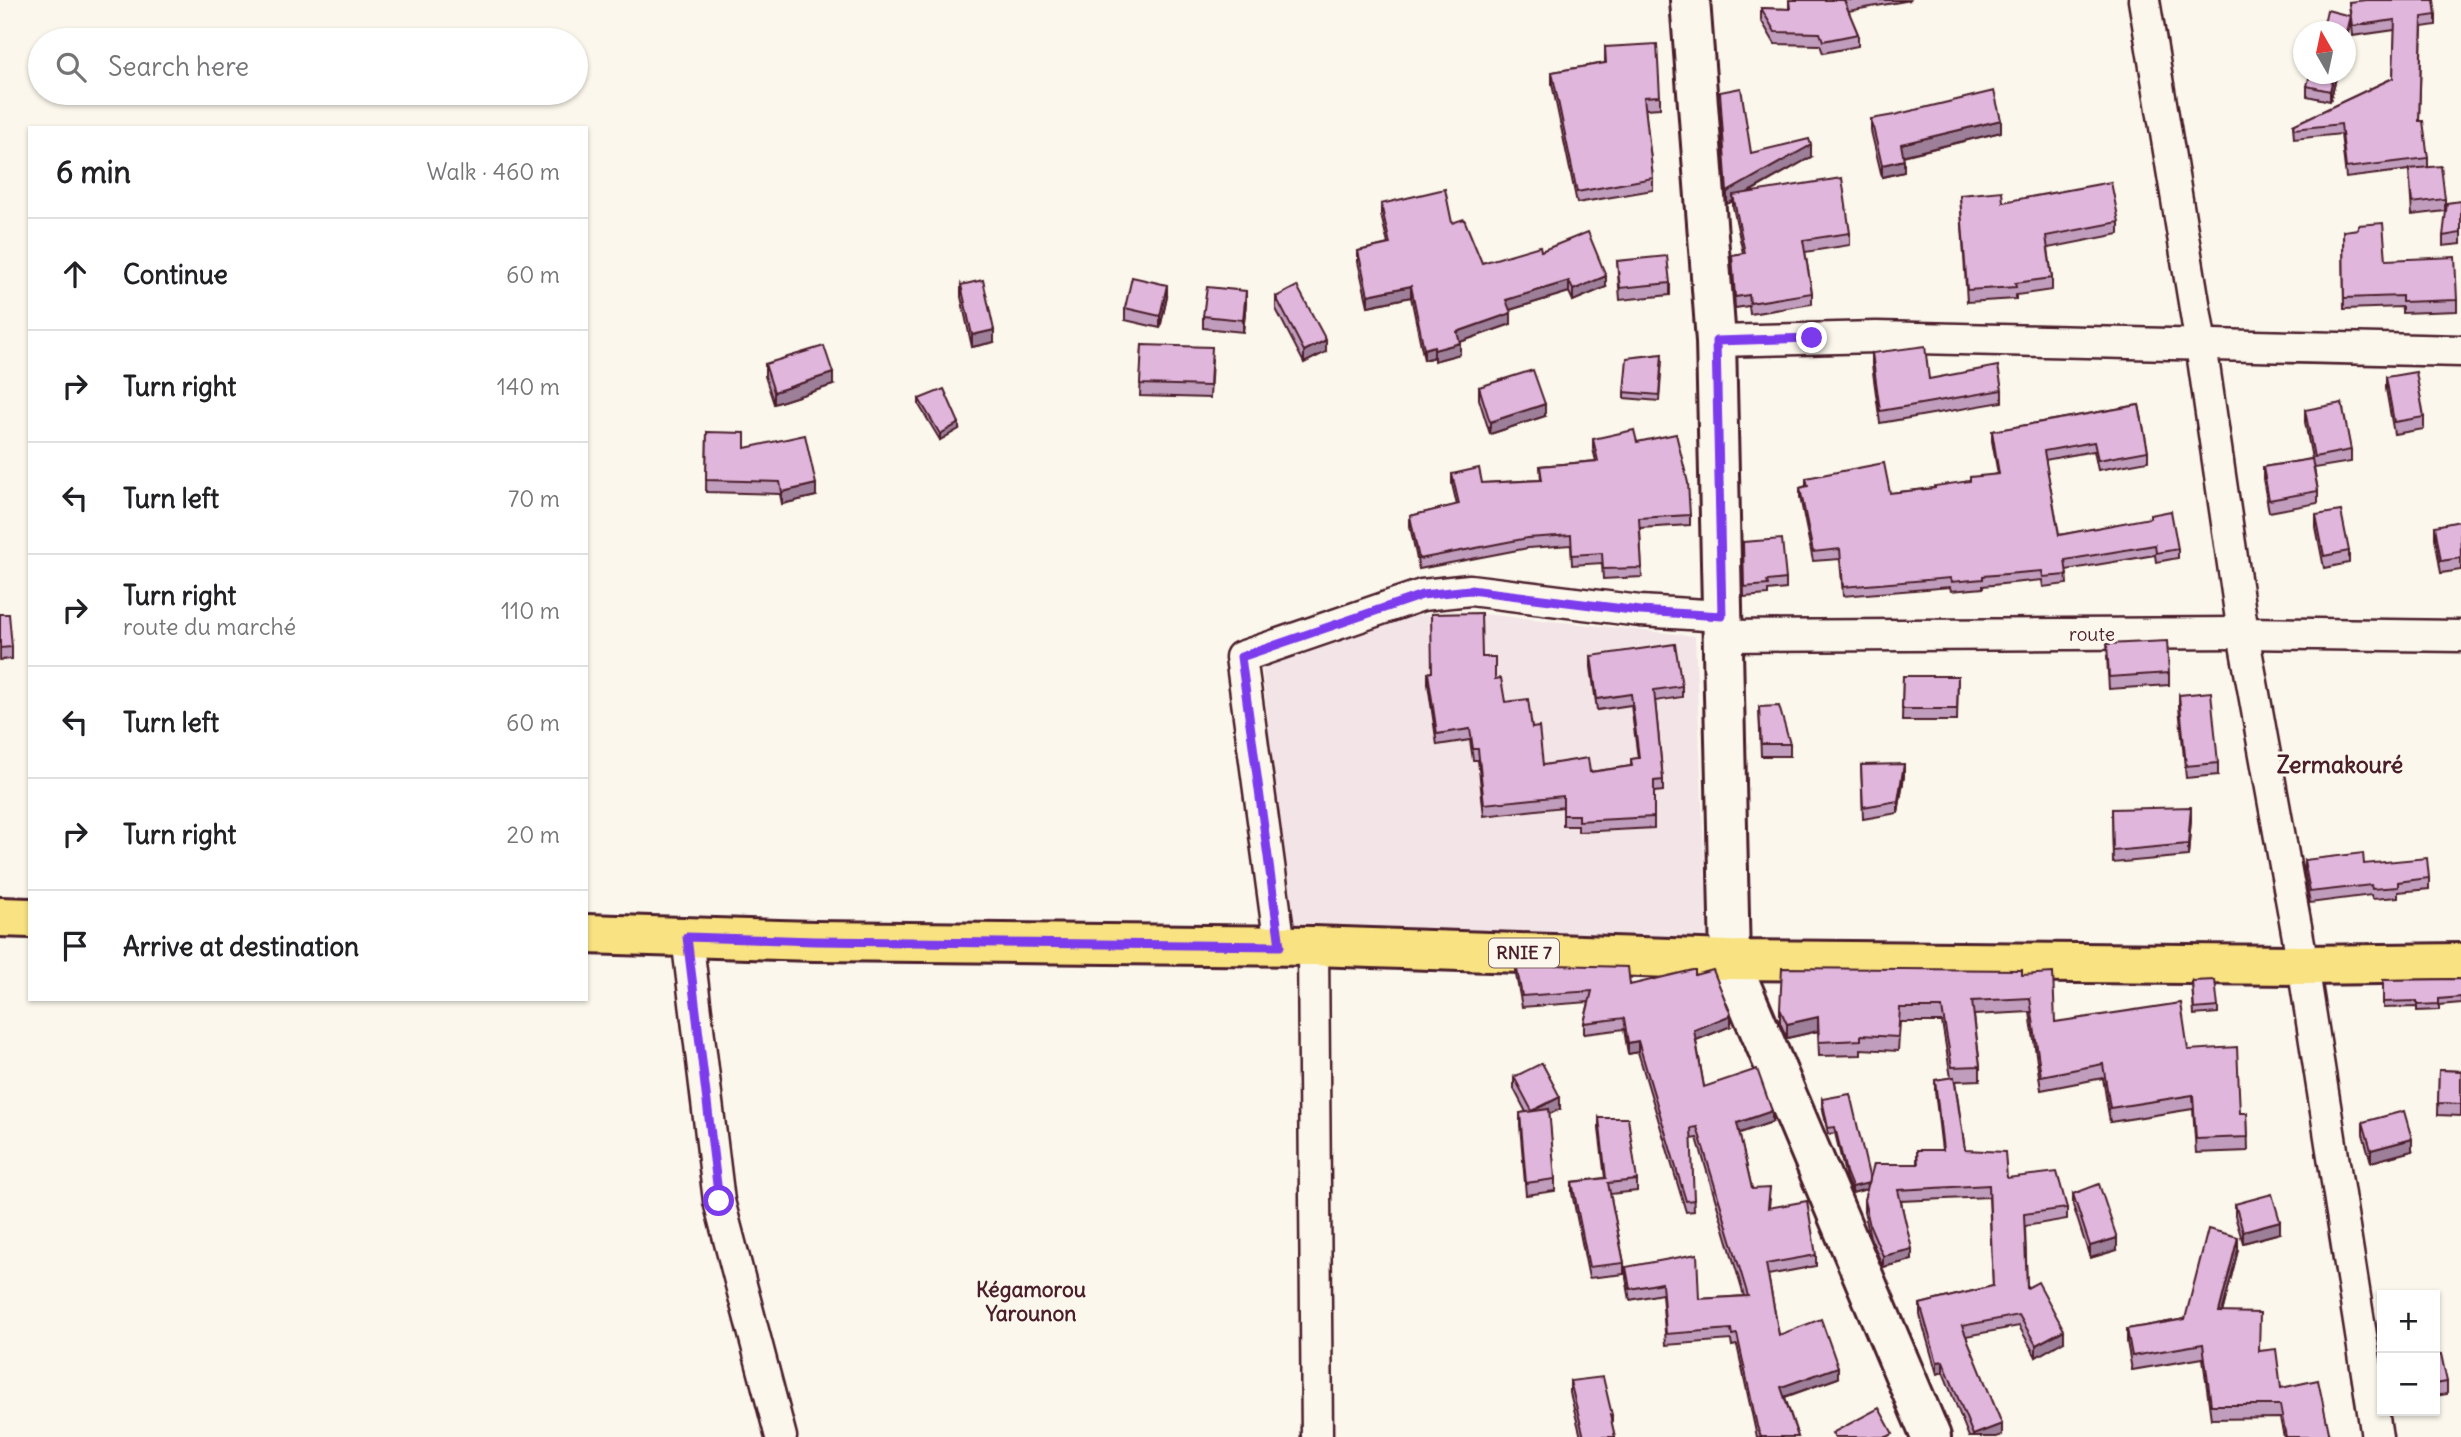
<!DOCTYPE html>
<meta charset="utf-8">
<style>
body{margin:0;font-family:Delius,sans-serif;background:#f6f6f6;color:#202124}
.controls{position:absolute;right:21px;bottom:21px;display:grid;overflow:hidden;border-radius:0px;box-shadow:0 2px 5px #0004}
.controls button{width:63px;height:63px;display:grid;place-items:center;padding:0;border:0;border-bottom:2px solid #e0e0e0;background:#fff;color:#202124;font:35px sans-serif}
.compass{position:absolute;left:2293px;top:21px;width:63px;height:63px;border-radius:50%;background:#fff;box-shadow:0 2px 5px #0004;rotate:351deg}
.stop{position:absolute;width:21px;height:21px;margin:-16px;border:5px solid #7c3aed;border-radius:50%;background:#fff}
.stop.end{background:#7c3aed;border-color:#fff;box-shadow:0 2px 7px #0008}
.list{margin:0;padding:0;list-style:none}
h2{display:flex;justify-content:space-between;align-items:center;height:91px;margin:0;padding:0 28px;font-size:30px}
h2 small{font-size:23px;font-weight:400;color:#757577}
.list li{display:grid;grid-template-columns:46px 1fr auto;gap:21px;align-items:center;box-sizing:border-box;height:112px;padding:0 28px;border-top:2px solid #e0e0e0}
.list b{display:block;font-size:26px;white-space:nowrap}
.list p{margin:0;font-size:23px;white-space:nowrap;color:#757577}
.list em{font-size:23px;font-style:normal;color:#757577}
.icon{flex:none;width:38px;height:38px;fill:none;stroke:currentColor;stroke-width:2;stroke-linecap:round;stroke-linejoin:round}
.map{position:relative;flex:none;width:2461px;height:1437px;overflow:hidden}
.search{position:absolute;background:#fff;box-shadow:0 2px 5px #0004;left:28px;top:28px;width:560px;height:77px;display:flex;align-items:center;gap:18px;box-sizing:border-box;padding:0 24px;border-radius:38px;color:#757577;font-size:26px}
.panel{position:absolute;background:#fff;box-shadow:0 2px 5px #0004;left:28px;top:126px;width:560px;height:875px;border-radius:0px}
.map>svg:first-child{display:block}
</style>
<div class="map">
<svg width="2461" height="1437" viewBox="0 0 2461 1437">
<rect width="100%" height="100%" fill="#fbf7ec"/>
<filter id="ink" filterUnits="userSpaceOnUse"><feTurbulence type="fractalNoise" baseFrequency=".0143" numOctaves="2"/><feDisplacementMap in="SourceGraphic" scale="14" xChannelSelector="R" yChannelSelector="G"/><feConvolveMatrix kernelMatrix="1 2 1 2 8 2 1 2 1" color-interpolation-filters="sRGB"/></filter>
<g filter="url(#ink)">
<!-- built -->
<path fill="#f3e4e7" d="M1455,611L1695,636L1708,943L1291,928L1262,668L1413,616Z"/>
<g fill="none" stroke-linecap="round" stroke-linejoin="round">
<!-- street casing -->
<g stroke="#4a1f2b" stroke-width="35">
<g id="street">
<path d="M2144,0L2201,345L2243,633L2303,965L2377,1437"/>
<path d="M1716,341L1876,337L2461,351"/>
<path d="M1722,636L2243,633L2461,636"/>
<path d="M687,937L719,1201L781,1437"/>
<path d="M1280,946L1241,657L1422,595L1470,590L1640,611L1722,616"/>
<path d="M1313,946L1317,1437"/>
</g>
</g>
<!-- secondary casing -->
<g stroke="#4a1f2b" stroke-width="44">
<path id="secondary" d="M1690,0L1716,341L1730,960L1931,1437"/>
</g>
<!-- primary casing -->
<g stroke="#4a1f2b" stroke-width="44">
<g id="primary">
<path d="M0,917L30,918"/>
<path d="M586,934L814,941L1313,946L1730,960L2303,965L2461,963"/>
</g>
</g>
<!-- street -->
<use href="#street" stroke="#fbf7ec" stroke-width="30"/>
<!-- secondary -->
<use href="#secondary" stroke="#fbf7ec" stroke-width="38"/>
<!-- primary -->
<use href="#primary" stroke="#f8e281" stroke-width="38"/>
</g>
<!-- wall -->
<g fill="#c19dbd" stroke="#4a1f2b" stroke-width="2">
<path d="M1789,0H1911L1848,11L1858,34V46L1823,53L1820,45L1775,44L1761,20V8L1789,9Z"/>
<path d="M2349,2L2436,15V25L2422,27L2419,121L2428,158V167L2445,199V211L2412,215L2409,170L2346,178L2341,134L2294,139L2293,125L2393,78L2395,30L2352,36Z"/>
<path d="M1605,47L1660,96V108L1645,109L1653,178V190L1577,203L1552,84V72L1605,63Z"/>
<path d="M2337,74L2330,101L2307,96V86Z"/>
<path d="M1720,92L1751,153L1811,157L1748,193L1850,233V245L1805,252L1812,293V304L1750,314L1749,306L1735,308L1732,255L1743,253L1733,207V201L1727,204Z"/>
<path d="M1871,119L2001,132L1903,156L1904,172L1882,177L1871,131Z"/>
<path d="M1960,195L2119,222V234L2048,248L2052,278V290L2016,295V299L1967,302Z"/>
<path d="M2461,201V244L2443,246V236Z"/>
<path d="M1381,204L1452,223L1482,263L1541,251L1606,287L1573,301L1569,292L1510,310L1511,324L1460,342V354L1434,361V357L1424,360L1411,297L1368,306L1358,262V251L1388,244L1381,215Z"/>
<path d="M2343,231L2386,260L2457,300V311L2402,313V307L2344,309Z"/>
<path d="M1617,261L1670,283V295L1620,300Z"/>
<path d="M961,285L994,342L972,347L961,297Z"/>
<path d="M1167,297L1160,328L1125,320V308Z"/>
<path d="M1276,297L1326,352L1304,363L1276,309Z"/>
<path d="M1246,303L1243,332L1203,328V316Z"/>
<path d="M1142,345L1212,359L1210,398L1140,396Z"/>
<path d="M1872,353L1929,379L2002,390V402L1880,423L1872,365Z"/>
<path d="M1662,360L1659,401L1624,398V392Z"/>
<path d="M765,364L833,385L774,404L765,376Z"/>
<path d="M2386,377L2424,417V429L2394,434L2386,389Z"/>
<path d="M1479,387L1545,416L1490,434L1479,399Z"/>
<path d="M919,399L959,429L940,440L919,405Z"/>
<path d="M2139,405L2148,451V461L2098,470L2094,451L2045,460L2059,535L2150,519V515L2178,549V558L2156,562L2155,555L2066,570L2067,584L2043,587L2042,580L1983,586V588L1951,591L1950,587L1843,596L1840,559L1813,561L1800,497V488L1806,486V478L1890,493L1935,488L1970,481L1998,474L1992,441V431Z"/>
<path d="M2305,410L2351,450V462L2314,468L2318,491V503L2269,512L2263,479V467L2312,459L2305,422Z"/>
<path d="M707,432L745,448L816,496L782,504L780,494L706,492Z"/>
<path d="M1593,439L1637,442L1690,515V525L1640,528L1642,577L1603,579L1602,563L1572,565L1571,545L1528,548L1419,569L1410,526V516L1457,505L1452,484V474L1482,483L1541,480L1540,466L1596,461L1593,449Z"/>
<path d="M2316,515L2349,551V563L2324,568L2316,527Z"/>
<path d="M2435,526L2461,527V570L2441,573L2435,538Z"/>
<path d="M1743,542L1786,579V589L1768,591V595L1744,597Z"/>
<path d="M0,614L12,647V659L0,660Z"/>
<path d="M1591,656L1682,686V697L1655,701L1663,780V791L1654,792V828L1578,832V826H1563V807L1484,816L1478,760H1473L1470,740L1437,745L1428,684V673L1482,657L1495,679L1505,702L1532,728L1543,765L1590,772L1631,766V759L1638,758L1631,705L1597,710L1591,667Z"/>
<path d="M2107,656L2169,673V685L2109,689Z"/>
<path d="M1903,676H1958L1957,721H1902Z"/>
<path d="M2179,695L2218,763V775L2186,778L2179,707Z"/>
<path d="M1759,707L1790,744V756H1761Z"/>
<path d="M1861,765L1904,776L1898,813L1863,819Z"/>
<path d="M2112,809L2191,819L2188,856L2113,863Z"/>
<path d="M2304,860L2364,864L2429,878V889L2398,892V897L2372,899L2371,895L2310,903L2304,871Z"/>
<path d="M1516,964L1630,985L1695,975L1731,1026L1696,1040L1704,1087L1772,1122L1739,1133L1752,1189L1770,1199L1769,1207L1816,1255V1266L1768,1275L1779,1335L1838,1378L1785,1397L1798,1437H1757L1737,1345L1732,1346L1731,1340L1666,1345L1662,1294L1630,1300L1626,1278V1267L1699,1299L1744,1296L1697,1138L1691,1139L1694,1211L1686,1212L1638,1052L1628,1054L1624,1029L1584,1034V1023L1589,1002L1522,1007L1516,975Z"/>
<path d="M2022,975L2055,1022L2188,1050L2240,1113H2247L2248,1151L2196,1153L2193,1109L2110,1122L2103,1078L2041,1090L2030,1012L1974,1015L1980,1066V1080L1955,1081L1965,1150L2007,1178L2067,1208V1219L2025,1226L2027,1288L2064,1341L2036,1357L2019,1326L1966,1336L2002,1435L1996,1437H1969L1943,1372L1937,1374L1920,1315V1304L1993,1286L1989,1197L1901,1201L1912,1260L1883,1267L1870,1237L1864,1211V1200L1867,1189L1852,1193L1846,1178L1835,1133L1828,1134L1822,1105V1099L1870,1180L1917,1164V1150H1942L1935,1091V1080L1951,1078L1942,1022H1900L1898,1051L1861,1049V1055L1819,1056L1818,1031L1787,1038L1780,1023V1009Z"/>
<path d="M2461,979V1003L2439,1005V1010L2417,1011V1007L2383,1008V980Z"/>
<path d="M2192,981L2218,1007V1013L2194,1015Z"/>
<path d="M2439,1070L2461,1071V1116L2438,1115Z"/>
<path d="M1514,1077L1560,1109L1549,1114L1555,1179V1191L1526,1195L1520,1125V1113L1526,1112L1514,1089Z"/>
<path d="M1599,1118L1637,1180V1191L1610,1194L1624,1263V1274L1589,1278L1572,1193V1182L1605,1178L1599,1129Z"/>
<path d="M2363,1122L2412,1151L2371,1162L2363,1134Z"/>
<path d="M2073,1194L2117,1250L2090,1258L2073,1205Z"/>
<path d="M2235,1204L2280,1233L2243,1243L2235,1216Z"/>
<path d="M2238,1250L2222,1312L2260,1351L2281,1388L2330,1437H2284L2280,1418L2211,1419L2203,1358L2132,1370L2127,1342V1329L2185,1319Z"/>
<path d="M2435,1355L2447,1382V1394L2435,1396Z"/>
<path d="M1570,1381L1612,1415V1425L1615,1437H1581L1570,1393Z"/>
</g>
<!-- shaded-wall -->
<g fill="#9d7f9a" stroke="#4a1f2b" stroke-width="2">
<path d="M2350,16V26L2346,42V32Z"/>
<path d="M2334,74H2337L2330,101V91Z"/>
<path d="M2001,120V132L1901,156V144Z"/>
<path d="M1811,145V157L1734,200L1733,195V201L1727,204V192Z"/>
<path d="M1904,160V172L1882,177V165Z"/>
<path d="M1606,276V287L1573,301V290Z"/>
<path d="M1569,281V292L1506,311V300Z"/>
<path d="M1167,285V297L1160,328V316Z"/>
<path d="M1411,286V297L1368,306V295Z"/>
<path d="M1246,291V303L1243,332V320Z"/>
<path d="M1511,313V324L1457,343V332Z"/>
<path d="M994,330V342L972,347V335Z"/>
<path d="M1326,340V352L1304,363V351Z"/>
<path d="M1460,343V354L1434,361V350Z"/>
<path d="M1434,346V357L1424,360V349Z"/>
<path d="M833,373V385L774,404V392Z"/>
<path d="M1545,404V416L1490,434V422Z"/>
<path d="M959,423V429L940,440V434Z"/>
<path d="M816,484V496L782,504V492Z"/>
<path d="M1904,764V776L1898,813V801Z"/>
<path d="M2191,807V819L2188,856V844Z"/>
<path d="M1731,1015V1026L1694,1041V1030Z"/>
<path d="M1818,1017V1031L1787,1038V1024Z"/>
<path d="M1638,1041V1052L1628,1054V1043Z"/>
<path d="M1560,1097V1109L1532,1123V1111Z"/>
<path d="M1772,1111V1122L1737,1134V1123Z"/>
<path d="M2412,1139V1151L2371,1162V1150Z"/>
<path d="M1870,1182V1188L1852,1193V1187Z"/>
<path d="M2280,1221V1233L2243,1243V1231Z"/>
<path d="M2238,1237V1250L2219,1325V1312Z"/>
<path d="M2117,1238V1250L2090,1258V1246Z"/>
<path d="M1912,1249V1260L1883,1267V1256Z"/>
<path d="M2064,1330V1341L2036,1357V1345Z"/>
<path d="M1943,1361V1372L1937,1374V1362Z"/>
<path d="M1838,1367V1378L1781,1398V1387Z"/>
<path d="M2002,1424V1435L1996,1437H1973V1435Z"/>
</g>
<!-- building -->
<g fill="#e0b6dc" stroke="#4a1f2b" stroke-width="2">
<path d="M1789,0H1844L1858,34L1823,41L1820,33L1775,32L1761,8L1790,9Z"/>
<path d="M2366,0H2434L2436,15L2422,17L2419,121H2423L2428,158L2346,168L2341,124L2294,129L2293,125L2393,78L2395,20L2352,26L2349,2Z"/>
<path d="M2327,10L2350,16L2346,32H2322Z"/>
<path d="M1657,44L1660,96L1644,97L1653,178L1577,192L1552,72L1606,63L1605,47Z"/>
<path d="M2310,74H2334L2330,91L2307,86Z"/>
<path d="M1741,88L1751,153L1809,139L1811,145L1727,192L1720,92Z"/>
<path d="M1994,91L2001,120L1901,144L1904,160L1882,165L1871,119L1894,115Z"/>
<path d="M2441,166L2445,199L2412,203L2409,169Z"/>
<path d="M1842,178L1850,233L1803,240L1812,293L1750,303L1749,295L1735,297L1732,255L1745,253L1733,195Z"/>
<path d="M2111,182L2119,222L2046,236L2052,278L2015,283L2016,287L1967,290L1960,195L2002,191L2003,202Z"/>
<path d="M1445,189L1452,223L1464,219L1482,263L1540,246L1541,251L1588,232L1606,276L1573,290L1569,281L1506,300L1511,313L1457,332L1460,343L1434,350V346L1424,349L1411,286L1368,295L1358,251L1390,244L1381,204Z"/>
<path d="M2461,201V233L2443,236L2447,203Z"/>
<path d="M2383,223L2386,260L2455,257L2457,300L2402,302V296L2344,298L2343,231L2358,229V225Z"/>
<path d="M1667,256L1670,283L1620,288L1617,261Z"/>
<path d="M1132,277L1167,285L1160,316L1125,308Z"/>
<path d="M983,280L994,330L972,335L961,285Z"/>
<path d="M1297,286L1326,340L1304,351L1276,297Z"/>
<path d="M1207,287L1246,291L1243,320L1203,316Z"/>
<path d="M1142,345L1212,347L1210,386L1140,384Z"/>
<path d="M824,346L833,373L774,392L765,364Z"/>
<path d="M1925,346L1929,379L1998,366L2002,390L1880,411L1872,353Z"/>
<path d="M1662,354L1659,395L1624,392L1627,358Z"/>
<path d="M1533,370L1545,404L1490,422L1479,387Z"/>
<path d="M2416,372L2424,417L2394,422L2386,377Z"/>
<path d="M944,389L959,423L940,434L919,399Z"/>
<path d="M2342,403L2351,450L2314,457L2305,410Z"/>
<path d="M2139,405L2148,451L2098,460L2094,442L2044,451L2059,535L2150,518V515L2171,511L2178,549L2156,553L2155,545L2065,560L2067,575L2043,577L2042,571L1983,576V579L1951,582L1950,578L1843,587L1840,549L1813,552L1800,488L1808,486L1806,478L1884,463L1890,493L1935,488V486L1970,481V477L1999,474L1992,431Z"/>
<path d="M1634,430L1637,442L1676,434L1688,483L1690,515L1639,518L1642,568L1603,569L1602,553L1572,555L1571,535L1528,538L1419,559L1410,516L1459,504L1452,474L1479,468L1482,483L1542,480L1540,466L1598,461L1593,439Z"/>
<path d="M707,432L745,433V448L805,435L816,484L782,492L780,482L706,480Z"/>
<path d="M2312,459L2318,491L2269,500L2263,467Z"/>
<path d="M2341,511L2349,551L2324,556L2316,515Z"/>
<path d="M2460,521L2461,558L2441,561L2435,526Z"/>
<path d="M1782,539L1786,579L1767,581L1768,585L1744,587L1743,542Z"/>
<path d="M1481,613L1482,657H1495V679L1501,678L1505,702L1528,699L1532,728L1539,727L1543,765L1588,758L1590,772L1632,766L1631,759L1639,758L1631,694L1597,699L1591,656L1675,644L1682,686L1654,690L1663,780L1654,781V817L1578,821V815H1563V796L1484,804L1478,749H1473L1470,729L1437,734L1428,673L1432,672L1431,614Z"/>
<path d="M0,614H9L12,647L0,648Z"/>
<path d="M2167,641L2169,673L2109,677L2107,644Z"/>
<path d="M1903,676H1958L1957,709H1902Z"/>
<path d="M2211,692L2218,763L2186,766L2179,695Z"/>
<path d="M1779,706L1790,744H1761L1759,707Z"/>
<path d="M1904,764L1898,801L1863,807L1861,765Z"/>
<path d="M2191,807L2188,844L2113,851L2112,809Z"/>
<path d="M2363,853L2364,864L2427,858L2429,878L2398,882V887L2372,889L2371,885L2310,892L2304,860Z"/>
<path d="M1516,964L1628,967L1630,985L1693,970H1695V975L1713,970L1731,1015L1694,1030L1704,1087L1757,1069L1772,1111L1737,1123L1752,1189L1770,1188L1768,1208L1807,1201L1816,1255L1766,1264L1779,1335L1821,1319L1838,1367L1781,1387L1798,1437H1761L1757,1426L1737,1334L1732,1335L1731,1329L1666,1334L1662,1283L1630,1289L1626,1267L1697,1254L1699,1299L1748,1296L1697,1127L1691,1128L1694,1200L1686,1201L1638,1041L1628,1043L1624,1018L1584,1023L1592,991L1522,996Z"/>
<path d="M1782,968L2022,970V975L2053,973L2055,1022L2181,1003L2188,1050L2237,1047L2240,1113H2247L2248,1137L2196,1139L2193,1095L2110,1108L2103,1064L2041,1076L2030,998L1972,1001L1980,1066L1952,1067L1942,1008H1900L1898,1037L1861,1035V1040L1819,1042L1818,1017L1787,1024L1780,1009Z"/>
<path d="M2461,979V997L2439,999V1004L2417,1005V1001L2383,1002V980Z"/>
<path d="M2215,980L2218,1007L2194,1009L2192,981Z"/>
<path d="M1542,1063L1560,1097L1532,1111L1514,1077Z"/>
<path d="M2439,1070L2461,1071V1104L2438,1103Z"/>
<path d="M1954,1077L1965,1150L2005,1152L2007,1178L2057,1172L2067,1208L2024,1214L2027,1288L2038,1282L2064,1330L2036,1345L2019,1315L1962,1326L2002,1424L1973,1435L1943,1361L1937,1362L1920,1304L1993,1286L1989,1185L1898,1190L1912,1249L1883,1256L1870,1226L1864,1200L1874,1164H1918L1917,1150H1943L1935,1080Z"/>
<path d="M1850,1094L1870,1180L1869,1183L1852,1187L1846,1172L1835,1127L1828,1128L1822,1099Z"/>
<path d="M1549,1109L1555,1179L1526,1183L1520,1113Z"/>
<path d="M2404,1111L2412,1139L2371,1150L2363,1122Z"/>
<path d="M1599,1118H1628L1637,1180L1608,1183L1624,1263L1589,1267L1572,1182L1606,1178Z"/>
<path d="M2099,1184L2117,1238L2090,1246L2073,1194Z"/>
<path d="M2272,1194L2280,1221L2243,1231L2235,1204Z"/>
<path d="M2208,1229L2238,1237L2219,1312L2260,1313L2259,1351L2276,1349L2281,1388L2318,1380L2330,1437H2286L2280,1405H2211L2203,1344L2132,1356L2127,1329L2185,1319Z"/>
<path d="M2441,1354L2447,1382L2435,1384V1355Z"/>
<path d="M1603,1377L1612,1415H1610L1615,1437H1584L1570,1381Z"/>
<path d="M1879,1408L1893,1434L1887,1437H1835L1832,1433Z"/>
</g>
</g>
<g fill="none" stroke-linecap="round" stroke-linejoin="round" filter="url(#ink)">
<!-- route -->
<path stroke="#7c3aed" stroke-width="9" d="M719,1201L687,937L814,941L1280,946L1241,657L1422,595L1470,590L1640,611L1722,616L1716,341L1812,338"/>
</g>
<g text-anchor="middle" stroke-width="6" stroke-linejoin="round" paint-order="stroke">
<!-- shield labels -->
<rect fill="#fbf7ec" stroke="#7f6065" stroke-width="2" x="1489" y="938.5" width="70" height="29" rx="5"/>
<g font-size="18" font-weight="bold" fill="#4a1f2b">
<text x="1524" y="959">RNIE 7</text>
</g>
<!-- street labels -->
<g font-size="19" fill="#4a1f2b" stroke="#fbf7ec">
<text x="2092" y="641">route</text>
</g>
<!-- neighbourhood labels -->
<g font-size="21" font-weight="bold" fill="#4a1f2b" stroke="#fbf7ec">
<text x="1031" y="1297">Kégamorou<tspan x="1031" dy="24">Yarounon</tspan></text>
</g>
<!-- quarter labels -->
<g font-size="23" font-weight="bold" fill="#4a1f2b" stroke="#fbf7ec">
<text x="2340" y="773">Zermakouré</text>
</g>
</g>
</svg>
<div class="controls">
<button>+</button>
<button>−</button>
</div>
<svg class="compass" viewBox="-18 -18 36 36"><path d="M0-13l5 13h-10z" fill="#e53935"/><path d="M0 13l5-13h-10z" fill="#757577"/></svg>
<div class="stop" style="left:719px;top:1201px"></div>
<div class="stop end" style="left:1812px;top:338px"></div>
<div class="search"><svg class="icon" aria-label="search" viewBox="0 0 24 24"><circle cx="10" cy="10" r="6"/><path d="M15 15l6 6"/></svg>Search here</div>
<section class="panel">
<h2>6 min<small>Walk · 460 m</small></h2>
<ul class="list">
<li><svg class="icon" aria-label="ahead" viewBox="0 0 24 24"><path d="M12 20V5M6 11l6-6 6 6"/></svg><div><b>Continue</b></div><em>60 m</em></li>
<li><svg class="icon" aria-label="right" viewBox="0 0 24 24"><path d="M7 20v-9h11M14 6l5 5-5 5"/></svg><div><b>Turn right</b></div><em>140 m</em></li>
<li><svg class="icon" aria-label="left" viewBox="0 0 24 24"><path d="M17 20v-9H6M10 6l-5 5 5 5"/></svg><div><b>Turn left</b></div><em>70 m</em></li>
<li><svg class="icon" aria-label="right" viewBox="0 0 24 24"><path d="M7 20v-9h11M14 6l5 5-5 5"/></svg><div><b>Turn right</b><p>route du marché</p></div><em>110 m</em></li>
<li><svg class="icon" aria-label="left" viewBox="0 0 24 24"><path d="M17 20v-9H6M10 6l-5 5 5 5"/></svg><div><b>Turn left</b></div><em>60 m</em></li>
<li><svg class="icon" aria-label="right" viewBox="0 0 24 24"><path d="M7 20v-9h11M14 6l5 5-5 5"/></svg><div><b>Turn right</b></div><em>20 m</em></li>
<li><svg class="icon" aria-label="arrive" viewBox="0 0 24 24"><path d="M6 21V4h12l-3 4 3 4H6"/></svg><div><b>Arrive at destination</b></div></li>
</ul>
</section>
</div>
